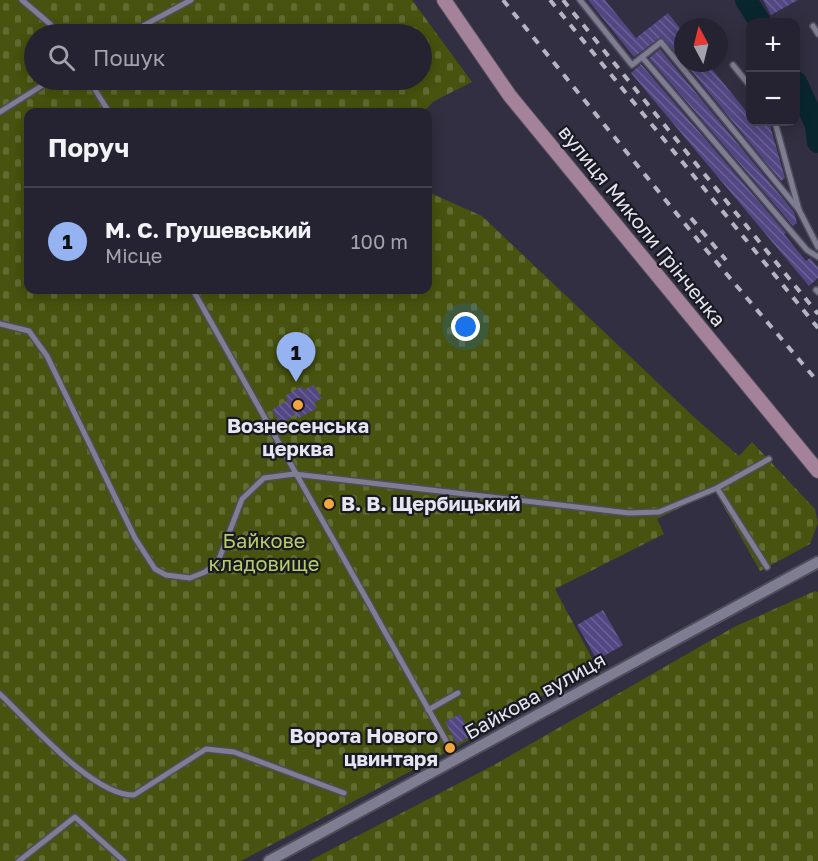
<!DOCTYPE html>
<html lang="uk">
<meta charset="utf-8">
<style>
body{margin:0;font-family:"Golos Text",sans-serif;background:#2d2b39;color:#f1f3f6}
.controls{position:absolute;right:18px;top:18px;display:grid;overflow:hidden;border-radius:12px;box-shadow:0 3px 15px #0003}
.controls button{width:54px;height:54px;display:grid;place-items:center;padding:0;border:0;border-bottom:2px solid #42404d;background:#252331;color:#f1f3f6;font:30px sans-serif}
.compass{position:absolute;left:674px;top:18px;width:54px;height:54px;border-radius:50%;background:#252331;box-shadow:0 3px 15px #0003;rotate:353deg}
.you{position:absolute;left:466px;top:327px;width:21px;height:21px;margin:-15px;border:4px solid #fff;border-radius:50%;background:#1a73e8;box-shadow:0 0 0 9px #1a73e833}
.badge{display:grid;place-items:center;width:39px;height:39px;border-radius:50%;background:#95b2f1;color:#111;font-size:20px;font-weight:700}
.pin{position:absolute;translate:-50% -50px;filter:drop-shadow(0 2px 3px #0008)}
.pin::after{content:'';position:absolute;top:32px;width:21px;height:18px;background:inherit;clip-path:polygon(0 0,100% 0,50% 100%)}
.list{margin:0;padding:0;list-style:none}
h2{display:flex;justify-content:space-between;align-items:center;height:78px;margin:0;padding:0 24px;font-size:26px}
h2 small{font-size:20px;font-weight:400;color:#a3a4ab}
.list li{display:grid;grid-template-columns:39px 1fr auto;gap:18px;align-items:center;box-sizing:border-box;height:108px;padding:0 24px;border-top:2px solid #42404d}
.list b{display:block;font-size:22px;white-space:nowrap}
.list p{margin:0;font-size:20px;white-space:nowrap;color:#a3a4ab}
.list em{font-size:20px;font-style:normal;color:#a3a4ab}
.icon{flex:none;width:33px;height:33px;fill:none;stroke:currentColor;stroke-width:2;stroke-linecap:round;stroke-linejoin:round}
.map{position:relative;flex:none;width:818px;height:861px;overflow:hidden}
.search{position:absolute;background:#252331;box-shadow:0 3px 15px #0003;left:24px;top:24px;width:408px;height:66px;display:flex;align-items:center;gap:15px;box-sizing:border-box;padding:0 21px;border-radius:33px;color:#a3a4ab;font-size:22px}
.panel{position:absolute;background:#252331;box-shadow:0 3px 15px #0003;left:24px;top:108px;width:408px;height:186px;border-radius:12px}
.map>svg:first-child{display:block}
</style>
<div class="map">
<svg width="818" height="861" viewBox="0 0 818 861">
<defs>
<pattern id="cemetery-stones" width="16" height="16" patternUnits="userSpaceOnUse" patternTransform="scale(1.5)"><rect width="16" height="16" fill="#47530e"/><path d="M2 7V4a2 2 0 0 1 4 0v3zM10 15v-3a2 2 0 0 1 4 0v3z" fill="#616c31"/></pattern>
<pattern id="building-back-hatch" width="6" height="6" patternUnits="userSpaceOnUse" patternTransform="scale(1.5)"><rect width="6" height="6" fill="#524783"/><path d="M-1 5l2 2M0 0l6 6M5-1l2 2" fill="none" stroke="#6b6195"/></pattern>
</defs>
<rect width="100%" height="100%" fill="#312f41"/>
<!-- cemetery -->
<g fill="url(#cemetery-stones)" fill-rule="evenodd">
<path d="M0,0H412L472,82L434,101L423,112H28V290H428V192L482,216L695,418L739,456L752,442L815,509L818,523L810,544L760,571L715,491L657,519L664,534L555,589L595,664L460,745L241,861H0ZM34,34H422V80H34Z"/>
<path d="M815,591L818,592V861H309L494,765L734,627Z"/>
</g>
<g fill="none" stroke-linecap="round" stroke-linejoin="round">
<!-- river -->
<g stroke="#09262f" stroke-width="22">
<path d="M746,0L760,22"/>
<path d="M796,82L816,125L818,142"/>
</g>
</g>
<!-- building -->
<g fill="url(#building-back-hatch)">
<path d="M588,0H605L636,38L668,13L683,32V61L661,37L634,57Z"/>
<path d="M763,0H798L771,15Z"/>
<path d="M660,49L794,212L797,223L793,226L649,58Z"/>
<path d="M685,63H707L746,111L750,107V122H769L785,178L781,181Z"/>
<path d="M641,64L786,233L784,234L806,261L810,258L818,267V278L809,286L631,73Z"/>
<path d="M313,385L322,398L314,403L317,408L299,418L296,414L281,424L272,410L288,400L285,396L302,386L304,390Z"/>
<path d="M603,610L623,645L597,660L577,625Z"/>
<path d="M460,714L472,735L457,744L445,722Z"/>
</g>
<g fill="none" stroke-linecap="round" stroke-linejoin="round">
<!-- lane casing -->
<g stroke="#4f4c5b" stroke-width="8">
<g id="lane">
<path d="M22,0L50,24L57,34"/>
<path d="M580,0L632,65L661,42L799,210"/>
<path d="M813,26L818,34"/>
<path d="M128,34L191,0"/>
<path d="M642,57L807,250L818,257"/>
<path d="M733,65L750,86"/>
<path d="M89,80L109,112"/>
<path d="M0,112L51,80"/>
<path d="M775,122L799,210L818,247"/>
<path d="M193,290L449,746"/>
<path d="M816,290L818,292"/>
<path d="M0,324L29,331L47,356L135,538L155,569L166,575L190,578L205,572L218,562L242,499L264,478L294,474L629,513L659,512L717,488L769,459"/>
<path d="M717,488L767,567"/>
<path d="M0,694C30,722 93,796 134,795L206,749L234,752L344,793"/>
<path d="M428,710L458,693"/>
<path d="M451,749L456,759"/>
<path d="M19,861L75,817L124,861"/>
</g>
</g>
<!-- street casing -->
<g stroke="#4f4c5b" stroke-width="14">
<path id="street" d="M269,861L818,562"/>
</g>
<!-- secondary casing -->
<g stroke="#4f4c5b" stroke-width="16">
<path id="secondary" d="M444,0L510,96L818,471"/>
</g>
<!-- lane -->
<use href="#lane" stroke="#7f7d91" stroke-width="5"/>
<!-- street -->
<use href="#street" stroke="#7f7d91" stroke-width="10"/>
<!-- secondary -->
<use href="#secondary" stroke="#a48299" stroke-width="14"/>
<!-- rail -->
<g stroke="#b5b4c2" stroke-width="4" stroke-dasharray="8 8" stroke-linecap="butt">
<path d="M503,0L702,245L818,382"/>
<path d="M550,0L818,328"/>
<path d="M563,0L818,314"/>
<path d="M691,218L726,260"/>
</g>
</g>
<!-- markers -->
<g fill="#f1a640" stroke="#191921" stroke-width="2">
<circle cx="298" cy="405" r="6"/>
<circle cx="329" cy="504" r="6"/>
<circle cx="450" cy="748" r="6"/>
</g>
<g text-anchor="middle" stroke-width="4.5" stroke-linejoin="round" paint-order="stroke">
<!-- street labels -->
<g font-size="20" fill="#e5e4f0" stroke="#191921">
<text transform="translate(642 226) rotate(51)" y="7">вулиця Миколи Грінченка</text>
<text transform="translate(535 696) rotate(-29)" y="7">Байкова вулиця</text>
</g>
<!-- poi labels -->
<g font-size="20" font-weight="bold" fill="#e5e4f0" stroke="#191921">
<text x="298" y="433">Вознесенська<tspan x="298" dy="23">церква</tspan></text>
<text x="341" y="511" text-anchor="start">В. В. Щербицький</text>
<text x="438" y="743" text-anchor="end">Ворота Нового<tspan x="438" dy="23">цвинтаря</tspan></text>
</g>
<!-- park labels -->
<g font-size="20" fill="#b7cc6a" stroke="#191921">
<text x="264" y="548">Байкове<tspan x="264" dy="23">кладовище</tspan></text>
</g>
</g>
</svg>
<div class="controls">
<button>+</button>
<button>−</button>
</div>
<svg class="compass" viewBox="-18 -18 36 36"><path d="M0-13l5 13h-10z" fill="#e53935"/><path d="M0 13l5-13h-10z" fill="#a3a4ab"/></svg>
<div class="you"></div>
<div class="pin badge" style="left:296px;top:382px">1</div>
<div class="search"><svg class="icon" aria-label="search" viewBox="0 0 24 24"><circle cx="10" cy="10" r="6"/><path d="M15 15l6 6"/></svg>Пошук</div>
<section class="panel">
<h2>Поруч<small></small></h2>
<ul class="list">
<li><span class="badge">1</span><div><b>М. С. Грушевський</b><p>Місце</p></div><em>100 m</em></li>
</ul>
</section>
</div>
